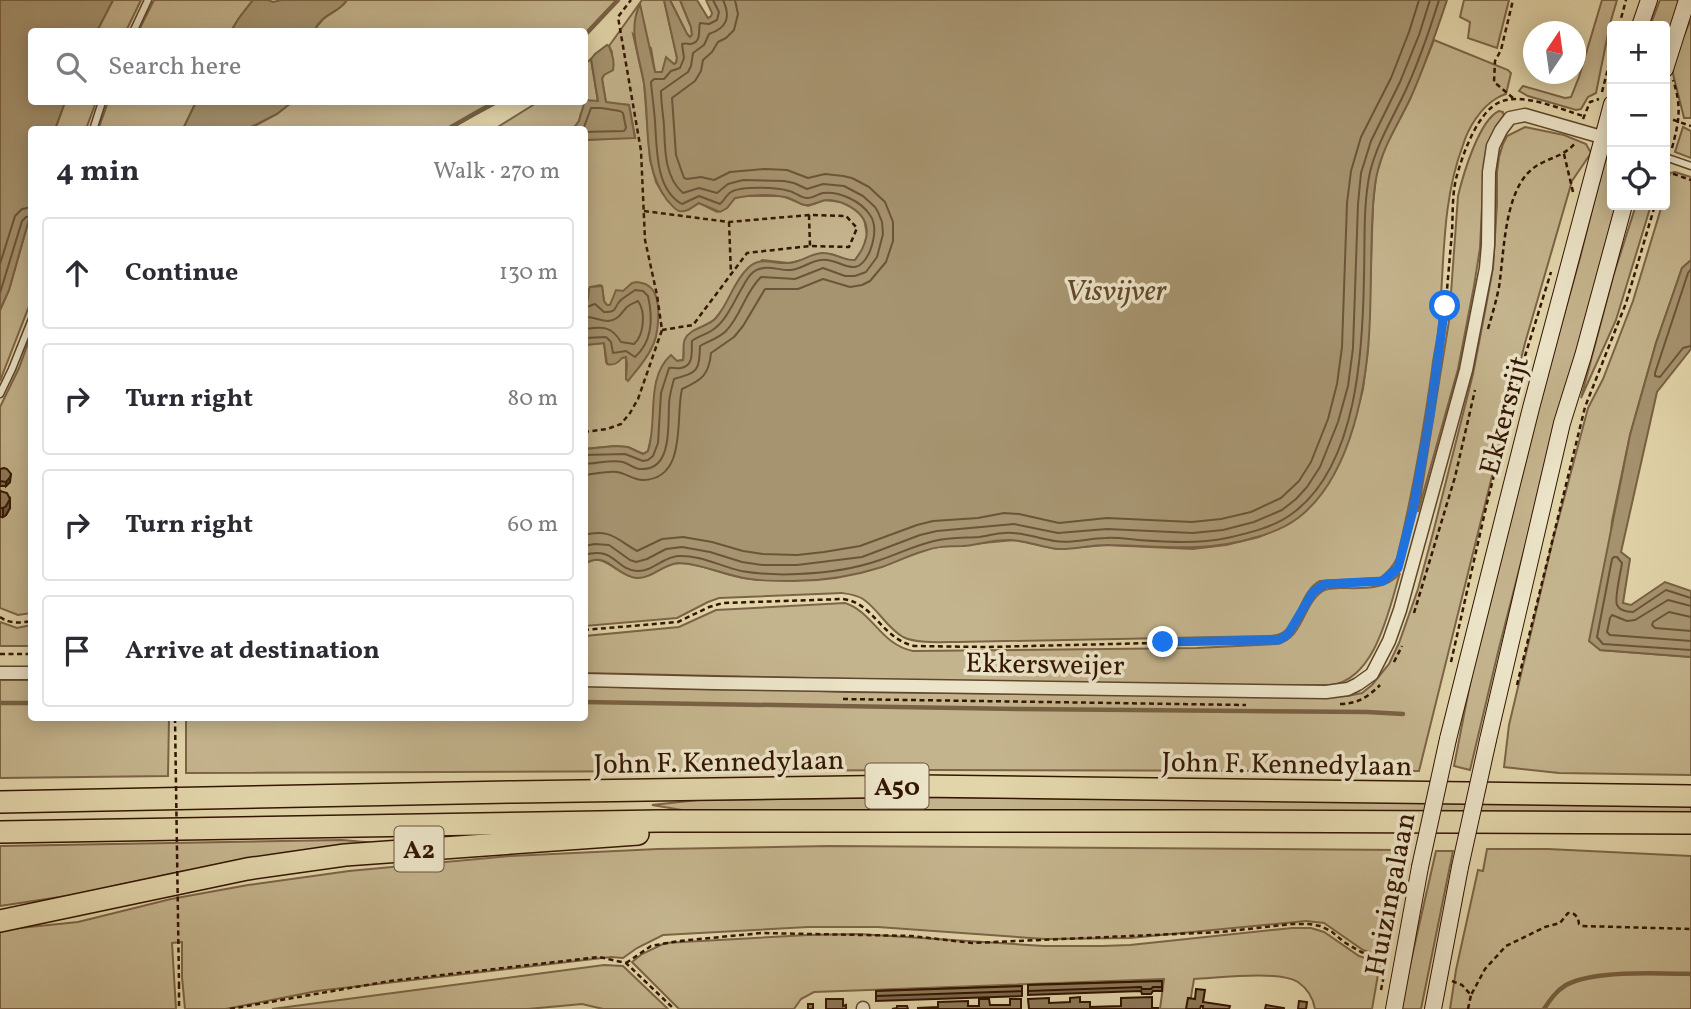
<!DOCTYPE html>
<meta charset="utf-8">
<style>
body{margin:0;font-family:Vollkorn,serif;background:#f7f7f7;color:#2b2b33}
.controls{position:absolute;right:21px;top:21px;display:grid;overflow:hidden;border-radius:7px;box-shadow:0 4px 18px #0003}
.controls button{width:63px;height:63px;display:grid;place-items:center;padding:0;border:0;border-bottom:2px solid #e1e1e2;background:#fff;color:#2b2b33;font:35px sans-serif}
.compass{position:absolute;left:1523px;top:21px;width:63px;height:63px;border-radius:50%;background:#fff;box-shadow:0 4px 18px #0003;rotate:13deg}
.stop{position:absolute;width:21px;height:21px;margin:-16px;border:5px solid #1a73e8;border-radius:50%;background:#fff}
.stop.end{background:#1a73e8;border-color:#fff;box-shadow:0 2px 7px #0008}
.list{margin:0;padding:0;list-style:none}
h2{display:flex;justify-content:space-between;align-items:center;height:91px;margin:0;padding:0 28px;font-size:30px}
h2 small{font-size:23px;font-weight:400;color:#7c7c81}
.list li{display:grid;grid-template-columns:46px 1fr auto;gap:21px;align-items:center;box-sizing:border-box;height:112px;margin:0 14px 14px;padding:0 14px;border:2px solid #e1e1e2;border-radius:7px}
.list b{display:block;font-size:26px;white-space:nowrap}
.list em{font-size:23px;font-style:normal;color:#7c7c81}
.icon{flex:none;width:38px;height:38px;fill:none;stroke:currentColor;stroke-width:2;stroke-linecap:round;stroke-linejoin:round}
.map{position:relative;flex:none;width:1691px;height:1009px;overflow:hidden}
.search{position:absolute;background:#fff;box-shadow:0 4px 18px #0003;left:28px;top:28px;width:560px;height:77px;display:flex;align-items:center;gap:18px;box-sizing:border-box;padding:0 24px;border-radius:7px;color:#7c7c81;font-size:26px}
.panel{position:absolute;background:#fff;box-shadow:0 4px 18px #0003;left:28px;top:126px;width:560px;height:595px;border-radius:7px}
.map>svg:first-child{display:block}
</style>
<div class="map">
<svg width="1691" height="1009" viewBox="0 0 1691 1009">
<rect width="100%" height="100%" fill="#e2d5aa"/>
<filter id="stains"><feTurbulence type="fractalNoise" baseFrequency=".00286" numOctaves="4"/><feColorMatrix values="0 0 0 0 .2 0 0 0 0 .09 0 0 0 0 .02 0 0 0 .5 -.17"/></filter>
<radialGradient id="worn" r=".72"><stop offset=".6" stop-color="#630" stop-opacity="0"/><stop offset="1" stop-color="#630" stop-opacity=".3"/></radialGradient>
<!-- green -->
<g fill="#c4b48d" stroke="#7c6446" stroke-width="2">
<path d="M113,0H141L126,31H97Z"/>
<path d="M154,0H253L239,18L231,31L138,32Z"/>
<path d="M347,0H618L585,36L584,32H314C323,12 338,14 347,0Z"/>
<path d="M642,0H664L677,58L676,63L674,64L670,62L665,67L662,73L655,72L651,48L633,34L644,83L650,160L656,182L663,194L688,210L699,203L717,212L727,208L735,198L744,196H782L808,206L825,200L841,202L854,208L864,218L867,235L863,249L855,260H848L831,254L789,263L762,260L714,320C705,327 689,330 685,342C683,347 684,354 683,360L677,361L655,392L653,429L648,451L643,454L628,447L615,446L585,449V345L604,343L606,362L626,357V379L628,380L651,349L623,291L615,295L610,305H607L604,301L602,286L600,285L591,287L585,307V140L635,137L629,105L606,103L602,79L612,52L609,46Z"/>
<path d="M670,0H680L691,27L692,35L690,37L687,34Z"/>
<path d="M1464,0H1509L1497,48L1468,38L1470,22L1460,17Z"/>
<path d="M1602,0H1617L1610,24L1596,93L1588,97L1581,109L1576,110L1528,96L1519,91L1523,86L1565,98L1571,97L1579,77Z"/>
<path d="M1660,0H1682L1665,52V26H1650Z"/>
<path d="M1691,19V118H1684L1673,74V60Z"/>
<path d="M1434,40L1508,70L1511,73L1506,94C1503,95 1500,96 1497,98C1481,107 1468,128 1463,145C1440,206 1445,270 1438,334C1436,346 1433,358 1432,370C1423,434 1412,496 1397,558C1393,567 1387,573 1380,578L1320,581C1300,591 1298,627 1280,634C1278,635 1271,636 1269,636L958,642C943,642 917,644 903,637C887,628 878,609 863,599C857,595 849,594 842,593L719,598L708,602L677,618L585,626V564C603,550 615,574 633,577C651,580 663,563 680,563C700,563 719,573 739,577C746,579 753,579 761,580L938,547L1015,540L1057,549L1106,545L1193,549L1226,545L1259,537L1289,524L1307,510L1353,427L1363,389L1368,350L1373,204L1376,176L1385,147L1409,101Z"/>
<path d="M591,59L598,102L581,113L579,121L573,129L493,130L538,102H584L585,64Z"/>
<path d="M65,102H96L86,129L55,130Z"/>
<path d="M108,102H196L183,129L98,130Z"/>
<path d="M292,102H499L448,129L247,130L277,114Z"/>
<path d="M1499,111L1503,112L1504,116L1487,147L1484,167L1480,248L1474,286L1458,369L1418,512L1449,321L1458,196C1463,175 1479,120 1499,111Z"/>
<path d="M1525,127L1564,135L1586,144L1591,153L1572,181L1525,343L1419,771L932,770L186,773V718H584L585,686L679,689L795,690L846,692L1322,697L1347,696L1362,693L1372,685L1389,664L1399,643L1418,589L1434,529L1473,374L1486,306L1493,268L1497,204V172L1499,157L1503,144L1507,136Z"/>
<path d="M1683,127L1691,131V158L1675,152Z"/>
<path d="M1612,157V205H1618L1553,438L1499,648L1470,770L1454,766L1478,643L1544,386L1580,258L1603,166L1606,159Z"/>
<path d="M1675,172L1691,177V260L1682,268L1656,343L1630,435L1612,521L1600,650L1691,657V775L1559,773L1504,767L1509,725L1553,540L1588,408L1603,379L1633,301L1662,205H1665V194L1670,173Z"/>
<path d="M1636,205H1651L1616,320L1581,398L1613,277Z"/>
<path d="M31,212V301L0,381V310L9,290Z"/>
<path d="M31,335L32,613L18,615L0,608V407L19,368Z"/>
<path d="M1400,573C1389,609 1376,679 1331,685H1126L585,673V636L679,627L716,610L845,603C873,612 881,645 913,651L1197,648L1277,644C1303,639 1303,603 1323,591C1327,588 1333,589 1339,588C1361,588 1385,591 1400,573Z"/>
<path d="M0,622L17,628L31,625V646H0Z"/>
<path d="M0,680H31L32,718H169L168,776L0,778Z"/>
<path d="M932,797L1691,805V816L700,813L652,805L698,800Z"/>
<path d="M342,840L387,844L243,862L179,872L73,895L0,906V846Z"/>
<path d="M829,846L1402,850L1381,956L1363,950L1324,923L1306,921L1130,938L1045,939L878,927H808L663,935L637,948L623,958L611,957L317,991L226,1009H185L182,977V942L172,943L176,1009H0V930L78,922L171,899L248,885L349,871L511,856L658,849Z"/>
<path d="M1487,849H1548L1691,856V1009H1450L1456,970L1478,870L1483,871Z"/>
<path d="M1436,851H1453L1421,1009H1400Z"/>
<path d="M1292,928H1311L1324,932L1359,956L1380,963L1372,1009H1315C1313,997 1308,989 1298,982C1278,970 1218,978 1194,979L1189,1009H1160L1164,979L814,992L801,999L794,1009H679L632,962L642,954L665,943L808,935L859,934L1044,946H1102L1130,945Z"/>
<path d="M604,965L623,966L668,1009H603L582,1004L528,1009H272Z"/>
</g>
<!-- water -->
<g fill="#a69470" stroke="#786143" stroke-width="2">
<path d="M0,0H113L97,31L32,32V102H65L55,129L32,130L31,212L9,290L0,310Z"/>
<path d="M253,0H268L273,2L281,0H347C338,14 323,12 314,31H231L239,18Z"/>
<path d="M664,0H670L687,34L690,37L692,35L691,27L680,0H697L708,18L711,16L712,13L706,0H1447C1436,33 1425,66 1411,97C1399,123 1383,146 1377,174C1373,191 1373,208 1372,226C1371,256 1371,286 1370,316C1368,380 1353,476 1298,518C1286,527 1271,533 1257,537C1204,553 1163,546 1110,545C1092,544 1075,550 1058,549C1041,548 1025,539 1007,540C992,540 977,545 963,546C949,546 937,546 924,551C910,555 896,562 882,567C854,576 822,581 793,581C773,581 754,581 735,576C717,572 697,563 678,563C663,564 652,579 636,578C615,575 606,550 585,564V449L615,446L628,447L643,454L648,451C658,421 645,378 671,355L677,361L683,360C685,353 682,345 685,339C690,328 708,327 716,318C729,303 733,282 748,268C760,256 773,264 788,263C801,263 812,252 824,253C835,253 844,261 855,260C871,239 873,218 847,205C841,202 833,200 826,200C819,201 812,206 805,205C798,204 792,198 785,197C769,194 750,195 735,198L727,208L720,212L699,203C693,206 687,213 679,211C674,209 671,204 667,200C642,167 650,123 644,84C640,56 627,31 640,4L655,72H662L666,57L674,64L676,63L677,58Z"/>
<path d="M607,45L609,46C612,53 615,62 613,70L604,75L602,79L606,102L629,105L635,138L585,140L584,130L573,129L579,121L585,100L598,101L591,59L595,54Z"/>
<path d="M196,102H292L277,114L247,129H183Z"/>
<path d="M1691,260V349L1657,392L1621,552L1630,559L1623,603L1631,605L1665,582L1691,591V657L1600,650L1589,641L1630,435L1656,343L1682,268Z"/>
<path d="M637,282C643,283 648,284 652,289C662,301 659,336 651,349C646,360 636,371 628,381L626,379L627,364L626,357L622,358C618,363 614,366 607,364L604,343L585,345V307L588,299L589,289L590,287L602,286L604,301L607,305H610L616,290L623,291L632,283Z"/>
</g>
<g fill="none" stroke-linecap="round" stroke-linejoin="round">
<!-- shore -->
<g stroke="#6c5438" stroke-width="2">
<path d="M583,130L591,108H601L620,111L623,113L626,128L624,131L584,132"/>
<path d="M0,264L15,216L22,209L32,207"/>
<path d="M1691,269L1688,273L1655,373V376L1660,377L1683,348L1691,346"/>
<path d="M0,293L22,221L26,217L32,216"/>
<path d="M584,308L595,304L604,312C619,312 613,307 621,300C623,298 631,293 635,290L643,291L648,296C653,318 653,341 635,357L626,351L613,353L611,342L606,337L584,338"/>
<path d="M584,317C594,316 599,321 608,321C619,320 621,313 627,307C630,304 634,303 638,301C646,312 644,335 634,344L621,342C611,325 602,327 584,329"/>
<path d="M584,455L625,454L643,461L648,460L653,456L658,443L661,393L669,368C673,367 677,369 681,368C695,366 691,349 692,341C698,336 705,335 711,331C726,322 733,303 742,288C746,281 751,271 759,269C768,265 781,271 791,270C802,269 810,261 821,260C841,257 856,283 870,251C874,240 877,225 870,215C861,201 839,191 823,193C818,194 813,198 808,198C802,199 795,192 789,191C777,187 741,186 731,192C726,195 724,201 720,204L699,196L682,204C655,189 657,148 655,121C654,108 652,95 651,82L654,79H664L671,71L680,68L684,58L682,44C685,43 688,44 691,44C702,42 698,30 700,23L709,24L717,20L719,12L713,0"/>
<path d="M584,464C596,464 611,459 623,462C630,464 635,470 643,469C672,469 668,425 669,405C669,396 672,387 674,379C698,372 699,372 700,346C709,341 719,338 726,331C741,316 745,292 761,277L795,279L823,268L845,276H855L866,272L877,257L883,234L882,222L878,212L875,207L863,196L844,186L823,184L807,189L794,183L784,181L743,180L728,184L717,193L699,188L683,193C664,177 665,148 664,125C663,114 661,102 661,91L688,72L691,66L693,53L704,45L709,34C727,28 731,17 723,0"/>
<path d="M584,475C595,474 607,471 617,472C626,473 633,480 643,480C688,479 675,417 682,389C702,380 709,375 711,353L734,337L743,326L765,289H798L823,279L850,287L862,285L870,281L886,262L893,241V222L885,202L869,187L852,178L843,176L825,174L808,178L787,170L765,169L730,172L714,180L701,177L687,179L684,178L676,155L672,98L695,81L701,71L703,60L712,52L718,42L726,38L734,30L738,14L735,0"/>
<path d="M584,535C611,528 617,540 637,551L662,539L683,537L712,542L743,551L763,554L797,555L824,552L860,546L917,525L933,521L978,518L1004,513L1019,514L1059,523L1107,518L1192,522L1221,519L1251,512L1281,498L1299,481L1311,462L1328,419L1337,384L1342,347L1347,203L1351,171L1361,137L1391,78L1409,32L1419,0"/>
<path d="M584,546L595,544L609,545L630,560L636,562L647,559L666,549L682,547L710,552L742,562L762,565H797L862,557L920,535L937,531L1014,524L1058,533L1107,529L1193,533L1223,530L1254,522L1282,510L1296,499L1307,487L1320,467L1338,422L1348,386L1353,348L1358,204L1361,173L1371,141L1400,82L1419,35L1430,0"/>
<path d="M584,555C615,546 614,569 637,571C652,572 663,557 678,556C700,555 720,566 741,571C759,574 779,575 798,574C825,573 854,569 880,560C898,554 916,545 934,541C949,537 964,538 979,537C988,536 996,533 1004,533C1022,531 1038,539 1055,541C1072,544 1089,538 1106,538C1116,537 1127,539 1138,540C1167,542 1199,544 1227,538C1249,533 1275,527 1293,513C1358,465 1363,348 1364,275C1365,241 1363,205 1370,172C1377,144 1391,121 1403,96C1418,65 1429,32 1439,0"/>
<path d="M1691,598L1666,590L1633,612C1628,612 1620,611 1617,605C1614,599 1621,571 1622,563L1617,557H1614L1612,559L1597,637L1603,644L1691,650"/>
<path d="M1691,606L1668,600L1635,620L1627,621L1612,615L1610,618L1607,632L1610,635L1691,641"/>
<path d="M1691,617L1669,612L1653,622L1652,625L1655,628L1691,631"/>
</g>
<!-- stream -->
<g stroke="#786143" stroke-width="4.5">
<path d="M584,36L618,0"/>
<path d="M446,130L495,102"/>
<path d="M584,702L1019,709L1367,712L1403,714"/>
<path d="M0,703H32"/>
<path d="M1544,1009C1550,1000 1556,991 1566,985C1593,970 1659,973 1691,974"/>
</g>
<!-- lane casing -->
<g stroke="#5f452a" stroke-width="9">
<g id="lane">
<path d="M133,32L148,0"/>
<path d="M93,130L102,102"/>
<path d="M1665,157L1691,166"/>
<path d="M0,394L12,369L32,319"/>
</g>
</g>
<!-- street casing -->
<g stroke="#5f452a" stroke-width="15">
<g id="street">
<path d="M0,673H32"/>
<path d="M584,680L714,683L1326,692L1348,689L1358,684L1372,674L1389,641L1400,610L1466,370L1486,268L1488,245L1489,172L1493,146L1501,130L1510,118L1525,115L1612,140"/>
<path d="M863,1008V1009"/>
</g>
</g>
<!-- secondary casing -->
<g stroke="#331500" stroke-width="18">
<g id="secondary">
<path d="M1640,26L1649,0"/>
<path d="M1665,69L1687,0"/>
<path d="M1448,739L1531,408L1612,104"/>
<path d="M1488,740L1562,423L1583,356L1624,205"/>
<path d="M1394,1009L1420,867"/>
<path d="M1433,1009L1460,867"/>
</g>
</g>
<!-- highway casing -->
<g stroke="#331500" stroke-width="24">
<g id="highway">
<path d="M0,802L514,792L918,786L1691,796"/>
<path d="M0,832L659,821H1208L1691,823"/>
<path d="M0,921L247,869L345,855L638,834"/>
</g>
</g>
<!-- path -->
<g stroke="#331500" stroke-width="2.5" stroke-dasharray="5 3.5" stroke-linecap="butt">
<path d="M1619,26L1626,0"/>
<path d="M1602,92L1612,53"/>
<path d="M1513,98L1494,82L1495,61L1501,50L1513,0"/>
<path d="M1665,117L1691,126"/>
<path d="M1583,119L1590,102L1599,99"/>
<path d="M1672,148C1679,122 1682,107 1673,80"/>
<path d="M1564,154L1573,192"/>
<path d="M1665,171L1691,180"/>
<path d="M644,211L729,222L809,215L846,216L857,228L849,247L810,246L747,253L693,325L662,330"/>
<path d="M809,215L810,246"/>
<path d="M729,222L731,274"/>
<path d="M1488,329C1492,315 1496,302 1499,287C1504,254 1504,200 1527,174C1542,157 1562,160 1576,142"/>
<path d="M584,432L607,429L621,424L630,413L638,399L662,330L657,295L645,240L641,151L618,17L631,0"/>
<path d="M1414,507C1426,439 1438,370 1446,301C1448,278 1450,255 1452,232C1453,214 1452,196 1456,179C1462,156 1477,112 1500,102C1522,92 1560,109 1583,116"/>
<path d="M1414,613L1455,477L1475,390"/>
<path d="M0,617C10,624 20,623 32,621"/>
<path d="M584,630L678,622L709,607L723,603L843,599C874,603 881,638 914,646L987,647L1279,640L1288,634L1313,592L1325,584L1383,581L1398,568"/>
<path d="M0,654H32"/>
<path d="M1394,662L1402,646"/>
<path d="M1451,662L1487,503L1521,369L1551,272"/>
<path d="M1517,685L1585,407L1626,303L1655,205"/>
<path d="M843,699L1246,705"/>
<path d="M1340,704C1357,704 1368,697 1380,685"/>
<path d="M626,963L651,946L679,941L762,933L912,936L972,943L1221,932L1292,924H1309L1320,926L1331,931L1344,942L1361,952L1386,961"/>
<path d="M1452,981L1462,985L1471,995L1485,969L1506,946L1545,927L1560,923L1568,913L1574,914L1578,918L1579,924L1582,926L1691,929"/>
<path d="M179,984V1009"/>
<path d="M1381,990L1388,955"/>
<path d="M230,1009L390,981L599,957L626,963L674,1009"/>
<path d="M1468,1009L1471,995"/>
</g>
<!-- lane -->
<use href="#lane" stroke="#ece4c8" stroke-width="6"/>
<!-- street -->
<use href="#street" stroke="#ece4c8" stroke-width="12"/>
<!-- secondary -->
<use href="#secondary" stroke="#ece4c8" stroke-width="16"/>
<!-- highway -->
<use href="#highway" stroke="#e2d5aa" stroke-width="21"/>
<!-- secondary-bridge casing -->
<g stroke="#331500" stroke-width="18" stroke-linecap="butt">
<g id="secondary-bridge">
<path d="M1420,867L1448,739"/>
<path d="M1460,867L1488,740"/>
</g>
</g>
<!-- path-bridge -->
<path stroke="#331500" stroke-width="2.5" stroke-dasharray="5 3.5" stroke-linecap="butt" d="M175,718L179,984"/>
<!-- secondary-bridge -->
<use href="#secondary-bridge" stroke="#ece4c8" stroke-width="16"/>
</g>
<!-- wall -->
<g fill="#7a684c" stroke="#331500" stroke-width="2">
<path d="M0,469L11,474L10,482L6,486H0Z"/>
<path d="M0,491L10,508L6,515L3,517H0Z"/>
<path d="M1162,981V991H1153L1151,994H1142L1141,991L1028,995V985Z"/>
<path d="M1022,986V996L876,1001V991Z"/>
</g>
<!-- shaded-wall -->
<g fill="#63553e" stroke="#331500" stroke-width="2">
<path d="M10,477V482L6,486V482Z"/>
<path d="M10,499V508L6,515L3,517V508Z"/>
</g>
<!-- building -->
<g fill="#8e7958" stroke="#331500" stroke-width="2">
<path d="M4,468L7,469L11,474L10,477L6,482L0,481V469Z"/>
<path d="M0,491L7,493L10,499L6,506L3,508H0Z"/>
<path d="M1162,981V987H1153L1151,989H1142L1141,987L1028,991V985Z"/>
<path d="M1022,986V991L876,996V991Z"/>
<path d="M1196,989L1205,990L1203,1002L1230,1006L1229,1009H1203V1006H1201L1200,1009H1186L1188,998L1195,999Z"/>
<path d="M1080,997V1002H1090V1007L1121,1006V998L1152,997V1008H1158V1009H1029L1028,999L1049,998V1003L1070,1002V998Z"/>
<path d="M826,999H843V1006L846,1005V1009H826Z"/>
<path d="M979,999H989L990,1005H1010V999H1021V1009H918V1008L938,1007V1002L968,1001V1006H979Z"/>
<path d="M1299,1001L1307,1002L1306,1009H1298Z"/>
<rect x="808" y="1004" width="5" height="5"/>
<path d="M1266,1005L1284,1008V1009H1265Z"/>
<path d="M897,1006H907L908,1009H892L897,1008Z"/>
</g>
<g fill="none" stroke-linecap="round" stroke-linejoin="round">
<!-- route -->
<path stroke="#1a73e8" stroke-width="9" d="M1163,642L1279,640L1288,634L1313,592L1325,584L1383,581L1398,568L1413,510L1430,416L1445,306"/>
</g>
<g text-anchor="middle" stroke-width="7" stroke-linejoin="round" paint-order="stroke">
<!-- shield labels -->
<g fill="#ece4c8" stroke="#6a533c" stroke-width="2">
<rect x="865.5" y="763.5" width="63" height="45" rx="5"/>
<rect x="394.5" y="826.5" width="49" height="45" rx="5"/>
</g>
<g font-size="26" font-weight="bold" fill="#331500">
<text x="897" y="795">A50</text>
<text x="419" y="858">A2</text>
</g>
<!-- street labels -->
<g font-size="28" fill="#331500" stroke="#ece4c8">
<text transform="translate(1503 415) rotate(-75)" y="10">Ekkersrijt</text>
<text transform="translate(1045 663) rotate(1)" y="10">Ekkersweijer</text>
<text transform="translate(719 761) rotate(-1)" y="10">John F. Kennedylaan</text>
<text transform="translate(1287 763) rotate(1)" y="10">John F. Kennedylaan</text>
<text transform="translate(1389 894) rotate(-79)" y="10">Huizingalaan</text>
</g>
<!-- water labels -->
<g font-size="30" font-style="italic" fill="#61482d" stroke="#ece4c8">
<text x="1116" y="300">Visvijver</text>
</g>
</g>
<rect width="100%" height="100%" filter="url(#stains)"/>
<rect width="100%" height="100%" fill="url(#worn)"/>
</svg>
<div class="controls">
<button>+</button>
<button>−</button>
<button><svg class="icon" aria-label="locate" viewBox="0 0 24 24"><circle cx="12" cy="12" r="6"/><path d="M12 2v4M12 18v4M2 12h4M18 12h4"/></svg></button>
</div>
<svg class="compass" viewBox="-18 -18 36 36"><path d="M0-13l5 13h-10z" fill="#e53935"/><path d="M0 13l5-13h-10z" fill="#7c7c81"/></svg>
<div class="stop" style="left:1445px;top:306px"></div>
<div class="stop end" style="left:1163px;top:642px"></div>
<div class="search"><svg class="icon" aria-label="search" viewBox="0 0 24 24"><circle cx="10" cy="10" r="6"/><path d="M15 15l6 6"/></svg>Search here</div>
<section class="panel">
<h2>4 min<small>Walk · 270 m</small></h2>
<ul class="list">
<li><svg class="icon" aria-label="ahead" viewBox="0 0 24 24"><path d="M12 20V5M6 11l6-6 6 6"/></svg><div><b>Continue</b></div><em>130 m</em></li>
<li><svg class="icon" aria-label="right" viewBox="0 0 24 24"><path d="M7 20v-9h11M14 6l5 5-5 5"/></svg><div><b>Turn right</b></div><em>80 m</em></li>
<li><svg class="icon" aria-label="right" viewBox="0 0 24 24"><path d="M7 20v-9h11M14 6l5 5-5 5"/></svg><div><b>Turn right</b></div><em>60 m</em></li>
<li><svg class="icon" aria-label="arrive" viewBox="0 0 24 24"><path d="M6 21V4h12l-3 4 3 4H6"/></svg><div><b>Arrive at destination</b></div></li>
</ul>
</section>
</div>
